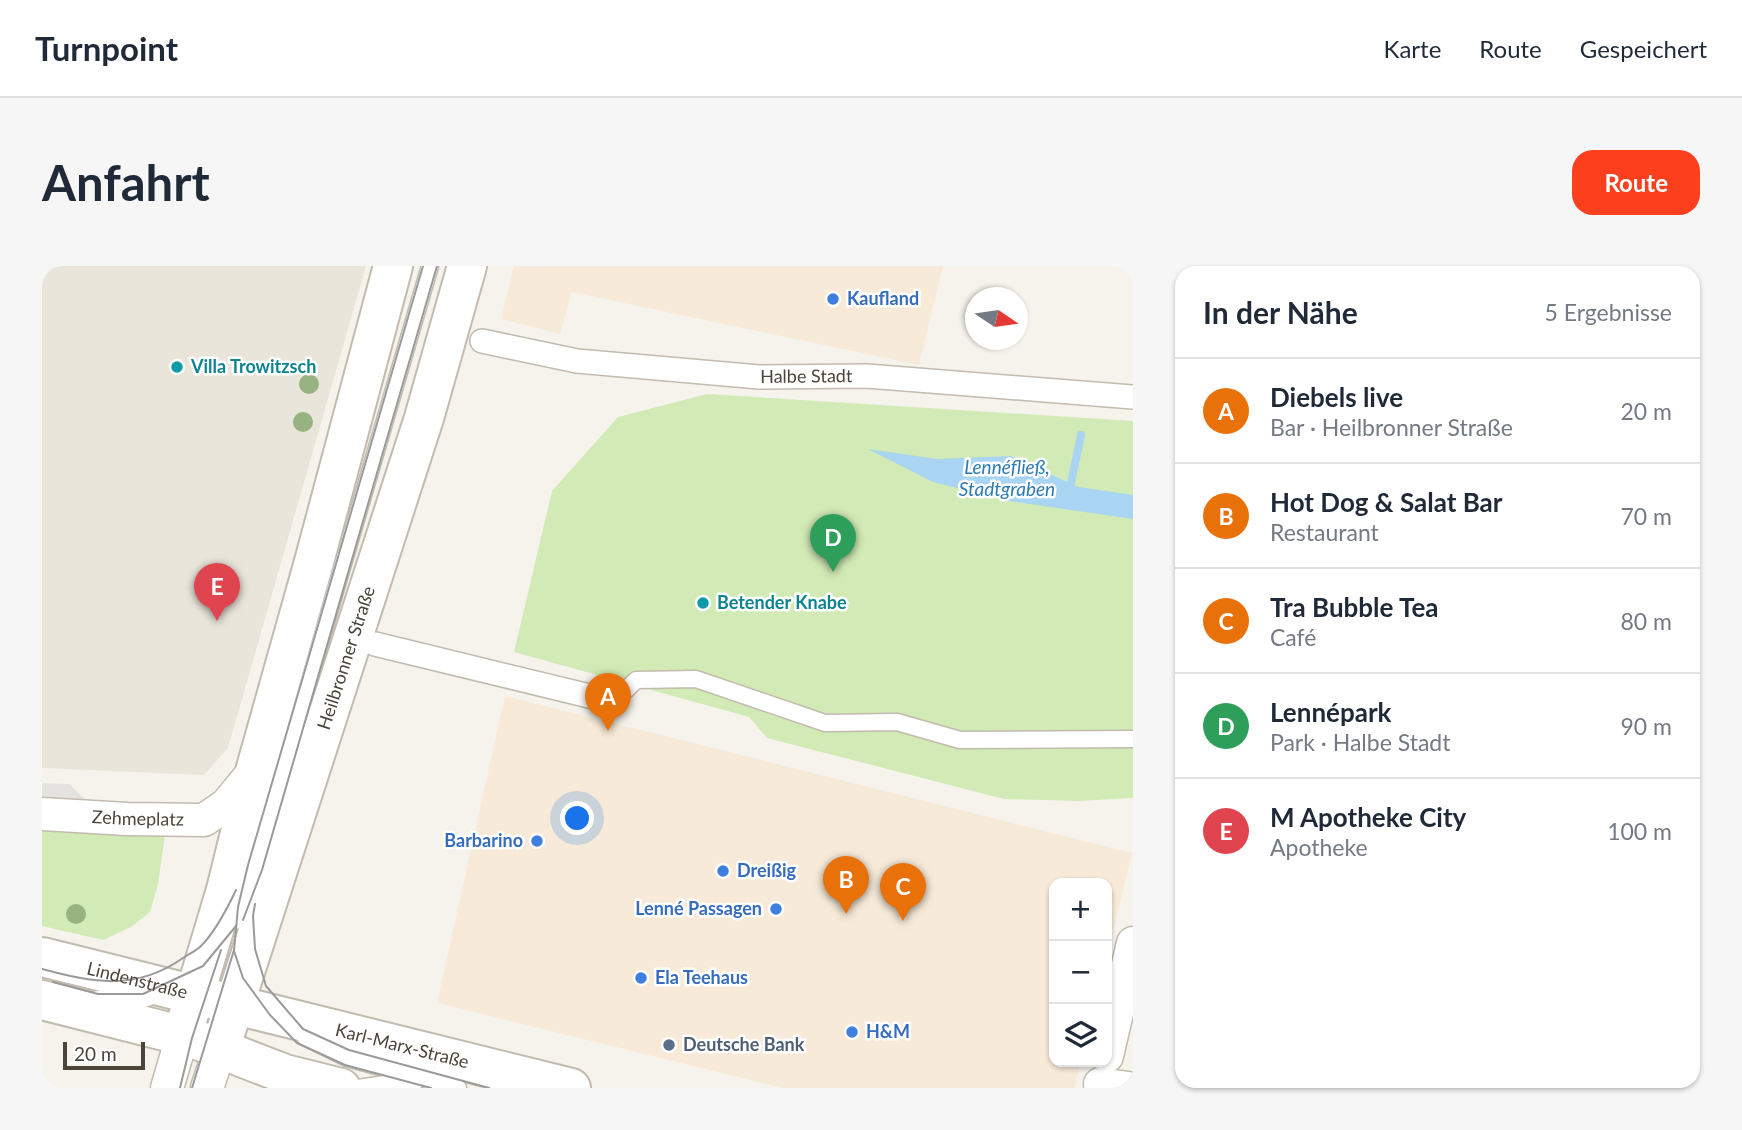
<!DOCTYPE html>
<html lang="de">
<meta charset="utf-8">
<style>
body{margin:0;font-family:Lato,sans-serif;background:#f6f6f7;color:#1f2937}
.controls{position:absolute;right:21px;bottom:21px;display:grid;overflow:hidden;border-radius:14px;box-shadow:0 2px 5px #0004}
.controls button{width:63px;height:63px;display:grid;place-items:center;padding:0;border:0;border-bottom:2px solid #e0e1e3;background:#fff;color:#1f2937;font:35px sans-serif}
.compass{position:absolute;left:923px;top:21px;width:63px;height:63px;border-radius:50%;background:#fff;box-shadow:0 2px 5px #0004;rotate:103deg}
.scale{position:absolute;left:21px;bottom:18px;width:82px;box-sizing:border-box;padding-left:7px;border:4px solid #4b4439;border-top:0;font-size:19px;line-height:24px;white-space:nowrap;color:#4b4439;-webkit-text-stroke:5px #fff;paint-order:stroke}
.you{position:absolute;left:536px;top:553px;width:24px;height:24px;margin:-18px;border:5px solid #fff;border-radius:50%;background:#1a73e8;box-shadow:0 0 0 10px #1a73e833}
.badge{display:grid;place-items:center;width:46px;height:46px;border-radius:50%;background:#fc3f1d;color:#fff;font-size:23px;font-weight:700}
.pin{position:absolute;translate:-50% -58px;filter:drop-shadow(0 2px 4px #0008)}
.pin::after{content:'';position:absolute;top:37px;width:24px;height:21px;background:inherit;clip-path:polygon(0 0,100% 0,50% 100%)}
.list{margin:0;padding:0;list-style:none}
h2{display:flex;justify-content:space-between;align-items:center;height:91px;margin:0;padding:0 28px;font-size:30px}
h2 small{font-size:23px;font-weight:400;color:#747a83}
.list li{display:grid;grid-template-columns:46px 1fr auto;gap:21px;align-items:center;box-sizing:border-box;height:105px;padding:0 28px;border-top:2px solid #e0e1e3}
.list b{display:block;font-size:26px;white-space:nowrap}
.list p{margin:0;font-size:23px;white-space:nowrap;color:#747a83}
.list em{font-size:23px;font-style:normal;color:#747a83}
.icon{flex:none;width:38px;height:38px;fill:none;stroke:currentColor;stroke-width:2;stroke-linecap:round;stroke-linejoin:round}
.map{position:relative;flex:none;width:1091px;height:822px;overflow:hidden;border-radius:21px}
header{display:flex;align-items:center;gap:42px;box-sizing:border-box;height:98px;padding:0 35px;background:#fff;border-bottom:2px solid #e0e1e3}
header strong{font-size:33px}
nav{display:flex;gap:38px;margin-inline-start:auto;font-size:24px}
.intro{display:flex;align-items:center;justify-content:space-between;box-sizing:border-box;height:168px;padding:0 42px}
h1{margin:0;font-size:49px}
.button{padding:18px 32px;border-radius:21px;background:#fc3f1d;color:#fff;font-size:24px;font-weight:700}
main{display:flex;gap:42px;padding:0 42px}
aside{flex:1;background:#fff;border-radius:21px;box-shadow:0 2px 5px #0004}
.map>svg:first-child{display:block}
</style>
<header>
<strong>Turnpoint</strong>
<nav><a>Karte</a><a>Route</a><a>Gespeichert</a></nav>
</header>
<div class="intro"><h1>Anfahrt</h1><a class="button">Route</a></div>
<main>
<div class="map">
<svg width="1091" height="822" viewBox="0 0 1091 822">
<rect width="100%" height="100%" fill="#f6f3ec"/>
<!-- residential -->
<path fill="#eae5da" d="M5,0H324L186,482L162,509L0,502V13H2Z"/>
<!-- commercial -->
<g fill="#f7ead8">
<path d="M472,0H901L877,99L530,26L518,68L459,53Z"/>
<path d="M463,430L1090,587L1065,690V617H1012V796H1039L1032,822H741L395,737Z"/>
</g>
<!-- green -->
<g fill="#d2eab5">
<path d="M665,128L1091,155V532L1036,535L962,533L725,472L707,451L472,386L510,225L576,151Z"/>
<path d="M0,563L123,569L116,618L108,646L89,661L61,674L0,660Z"/>
</g>
<!-- parking -->
<path fill="#e5e3e0" d="M0,517L27,518L47,537L0,535Z"/>
<!-- water -->
<path fill="#a9d4f2" d="M826,183L895,193L969,190L1036,221L1091,229V253L967,235L891,216Z"/>
<g fill="none" stroke-linecap="round" stroke-linejoin="round">
<!-- stream -->
<path stroke="#a9d4f2" stroke-width="8" d="M1029,217L1039,169"/>
<!-- service casing -->
<g stroke="#c2bbae" stroke-width="19">
<g id="service">
<path d="M572,436L594,414L654,413L783,457L855,456L918,474L1091,473"/>
<path d="M193,655L212,603L388,0"/>
<path d="M56,733H102L110,730"/>
<path d="M263,771L305,792L416,822"/>
<path d="M316,822L350,817H372"/>
</g>
</g>
<!-- pedestrian casing -->
<g stroke="#c2bbae" stroke-width="26">
<g id="pedestrian">
<path id="s1" d="M440,75L535,95L717,111L825,110L1091,131"/>
<path d="M333,378L572,436"/>
</g>
</g>
<!-- minor casing -->
<g stroke="#c2bbae" stroke-width="35">
<g id="minor">
<path id="s2" d="M0,548L85,553L162,554L184,539L212,505"/>
<path d="M1065,790L1091,677"/>
<path d="M1058,818L1086,822"/>
<path d="M125,822L140,771"/>
<path d="M165,822L178,783"/>
</g>
</g>
<!-- tertiary casing -->
<g stroke="#c2bbae" stroke-width="42">
<g id="tertiary">
<path id="s3" d="M0,691L529,822"/>
<path d="M0,734L150,772L243,808L299,822"/>
<path d="M140,771L184,624L214,502L272,296L351,0"/>
<path id="s4" d="M178,783L382,152L425,0"/>
</g>
</g>
<!-- service -->
<use href="#service" stroke="#fff" stroke-width="16"/>
<!-- pedestrian -->
<use href="#pedestrian" stroke="#fff" stroke-width="23"/>
<!-- minor -->
<use href="#minor" stroke="#fff" stroke-width="32"/>
<!-- tertiary -->
<use href="#tertiary" stroke="#fff" stroke-width="38"/>
<!-- tram -->
<g stroke="#9a9a9a" stroke-width="2">
<path d="M381,0L206,599L196,641L192,685L201,712L228,749L255,777L303,799L389,822"/>
<path d="M213,638L211,650L213,683L224,720L261,763L307,784L447,822"/>
<path d="M201,654L220,604L395,0"/>
<path d="M0,703C52,717 94,725 141,692C147,688 154,685 159,680C174,665 185,643 194,624"/>
<path d="M11,716L56,728H101L161,700L194,660"/>
<path d="M138,822L150,772L179,684"/>
<path d="M150,822L192,684"/>
</g>
</g>
<!-- trees -->
<g fill="#97b381">
<circle cx="267" cy="118" r="10"/>
<circle cx="261" cy="156" r="10"/>
<circle cx="34" cy="648" r="10"/>
</g>
<!-- markers -->
<g fill="#3f7fe0" stroke="#fff" stroke-width="2.5">
<circle cx="791" cy="33" r="7"/>
<circle cx="495" cy="575" r="7"/>
<circle cx="681" cy="605" r="7"/>
<circle cx="734" cy="643" r="7"/>
<circle cx="599" cy="712" r="7"/>
<circle cx="810" cy="766" r="7"/>
</g>
<g fill="#0f9aa8" stroke="#fff" stroke-width="2.5">
<circle cx="135" cy="101" r="7"/>
<circle cx="661" cy="337" r="7"/>
</g>
<circle fill="#5c6f8a" stroke="#fff" stroke-width="2.5" cx="627" cy="779" r="7"/>
<g text-anchor="middle" stroke-width="5" stroke-linejoin="round" paint-order="stroke">
<!-- shop labels -->
<g font-size="18" font-weight="bold" fill="#366cbe" stroke="#fff" text-anchor="start">
<text x="805" y="39">Kaufland</text>
<text x="481" y="581" text-anchor="end">Barbarino</text>
<text x="695" y="611">Dreißig</text>
<text x="720" y="649" text-anchor="end">Lenné Passagen</text>
<text x="613" y="718">Ela Teehaus</text>
<text x="824" y="772">H&amp;M</text>
</g>
<!-- culture labels -->
<g font-size="18" font-weight="bold" fill="#0d838f" stroke="#fff" text-anchor="start">
<text x="149" y="107">Villa Trowitzsch</text>
<text x="675" y="343">Betender Knabe</text>
</g>
<!-- street labels -->
<g font-size="18" fill="#4b4439" stroke="#fff">
<text dy="6" stroke="none"><textPath href="#s1" startOffset="327">Halbe Stadt</textPath></text>
<text dy="6" stroke="none"><textPath href="#s4" startOffset="411">Heilbronner Straße</textPath></text>
<text dy="6" stroke="none"><textPath href="#s2" startOffset="96">Zehmeplatz</textPath></text>
<text dy="6" stroke="none"><textPath href="#s3" startOffset="98">Lindenstraße</textPath></text>
<text dy="6" stroke="none"><textPath href="#s3" startOffset="371">Karl-Marx-Straße</textPath></text>
</g>
<!-- service labels -->
<g font-size="18" font-weight="bold" fill="#4e5e75" stroke="#fff" text-anchor="start">
<text x="641" y="785">Deutsche Bank</text>
</g>
<!-- water labels -->
<g font-size="19" font-style="italic" fill="#2e7ab2" stroke="#fff">
<text x="965" y="208">Lennéfließ,<tspan x="965" dy="22">Stadtgraben</tspan></text>
</g>
</g>
</svg>
<div class="controls">
<button>+</button>
<button>−</button>
<button><svg class="icon" aria-label="layers" viewBox="0 0 24 24"><path d="M12 4l9 5-9 5-9-5zM3 14l9 5 9-5"/></svg></button>
</div>
<svg class="compass" viewBox="-18 -18 36 36"><path d="M0-13l5 13h-10z" fill="#e53935"/><path d="M0 13l5-13h-10z" fill="#747a83"/></svg>
<div class="scale">20 m</div>
<div class="you"></div>
<div class="pin badge" style="left:566px;top:465px;background:#e8710a">A</div>
<div class="pin badge" style="left:804px;top:648px;background:#e8710a">B</div>
<div class="pin badge" style="left:861px;top:655px;background:#e8710a">C</div>
<div class="pin badge" style="left:791px;top:306px;background:#2e9e5b">D</div>
<div class="pin badge" style="left:175px;top:355px;background:#e0444e">E</div>
</div>
<aside>
<h2>In der Nähe<small>5 Ergebnisse</small></h2>
<ul class="list">
<li><span class="badge" style="background:#e8710a">A</span><div><b>Diebels live</b><p>Bar · Heilbronner Straße</p></div><em>20 m</em></li>
<li><span class="badge" style="background:#e8710a">B</span><div><b>Hot Dog &amp; Salat Bar</b><p>Restaurant</p></div><em>70 m</em></li>
<li><span class="badge" style="background:#e8710a">C</span><div><b>Tra Bubble Tea</b><p>Café</p></div><em>80 m</em></li>
<li><span class="badge" style="background:#2e9e5b">D</span><div><b>Lennépark</b><p>Park · Halbe Stadt</p></div><em>90 m</em></li>
<li><span class="badge" style="background:#e0444e">E</span><div><b>M Apotheke City</b><p>Apotheke</p></div><em>100 m</em></li>
</ul>
</aside>
</main>
